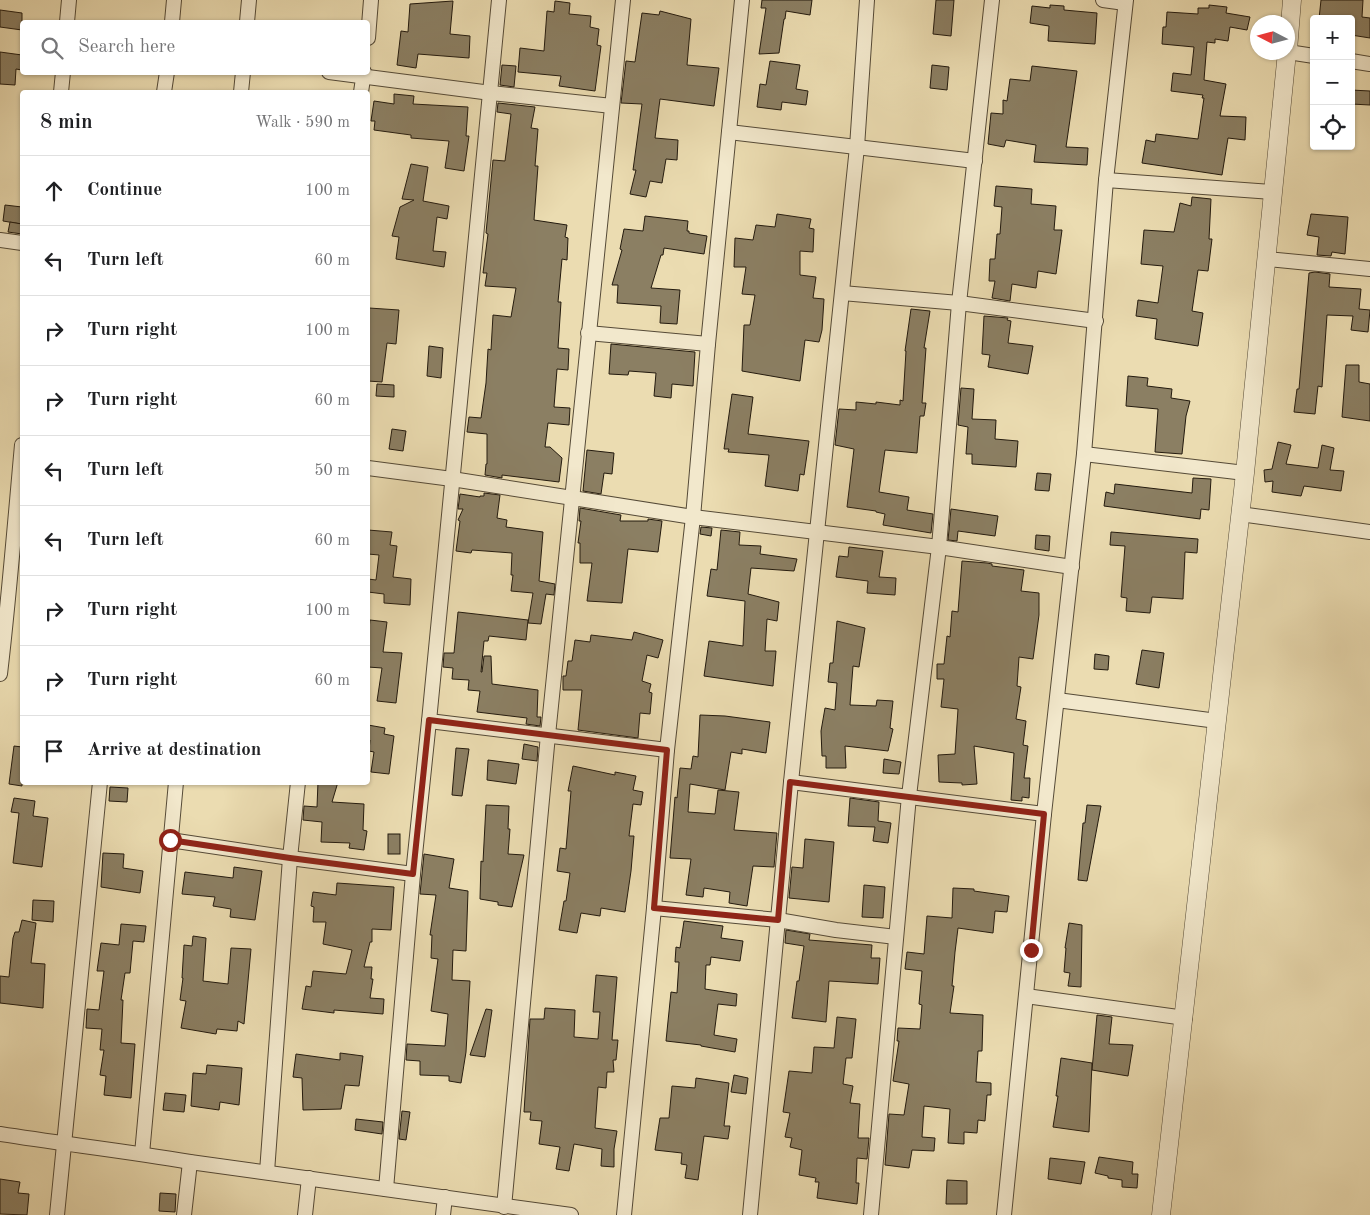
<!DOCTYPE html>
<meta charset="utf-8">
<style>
body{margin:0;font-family:"Old Standard TT",serif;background:#f2f2f2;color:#202124}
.controls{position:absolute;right:15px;top:15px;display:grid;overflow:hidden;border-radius:5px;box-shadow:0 1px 4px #0004}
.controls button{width:45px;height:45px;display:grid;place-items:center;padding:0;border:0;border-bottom:1px solid #e0e0e0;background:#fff;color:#202124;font:25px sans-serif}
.compass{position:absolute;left:1250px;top:15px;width:45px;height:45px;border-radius:50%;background:#fff;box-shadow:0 1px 4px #0004;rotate:276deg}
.stop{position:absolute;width:15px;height:15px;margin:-11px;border:4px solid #8f2418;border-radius:50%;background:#fff}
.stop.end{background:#8f2418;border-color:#fff;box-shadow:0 1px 5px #0008}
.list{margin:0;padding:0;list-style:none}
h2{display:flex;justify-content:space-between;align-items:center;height:65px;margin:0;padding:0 20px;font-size:21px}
h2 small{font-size:16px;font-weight:400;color:#757577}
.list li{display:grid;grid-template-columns:32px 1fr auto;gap:15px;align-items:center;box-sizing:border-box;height:70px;padding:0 20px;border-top:1px solid #e0e0e0}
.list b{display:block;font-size:19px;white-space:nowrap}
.list em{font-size:16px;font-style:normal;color:#757577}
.icon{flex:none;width:28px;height:28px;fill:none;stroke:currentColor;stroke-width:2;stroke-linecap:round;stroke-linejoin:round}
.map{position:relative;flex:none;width:1370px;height:1215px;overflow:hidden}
.search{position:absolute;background:#fff;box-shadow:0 1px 4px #0004;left:20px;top:20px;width:350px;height:55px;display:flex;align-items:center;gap:12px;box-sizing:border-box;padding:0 18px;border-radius:5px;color:#757577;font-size:19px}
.panel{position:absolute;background:#fff;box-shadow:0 1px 4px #0004;left:20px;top:90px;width:350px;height:695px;border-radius:5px}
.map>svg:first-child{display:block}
</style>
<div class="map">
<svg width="1370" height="1215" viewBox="0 0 1370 1215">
<rect width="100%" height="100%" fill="#ebdcb1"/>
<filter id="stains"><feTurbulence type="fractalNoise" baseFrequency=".004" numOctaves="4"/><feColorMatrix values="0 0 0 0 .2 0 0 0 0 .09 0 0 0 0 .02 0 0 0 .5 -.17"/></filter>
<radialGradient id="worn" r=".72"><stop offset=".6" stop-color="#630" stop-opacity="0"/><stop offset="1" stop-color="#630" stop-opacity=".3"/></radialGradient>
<!-- building -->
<g fill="#8b7f63" stroke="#231a0e">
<path d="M762,0H812L810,15L786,11L785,19H784L779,53L759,54L766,8H761Z"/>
<path d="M936,0H954L951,36L933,34Z"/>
<path d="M1321,0H1363L1362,17L1370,18V38L1351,35V19H1319Z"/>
<path d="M453,1L450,34L470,36L469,58L418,54L416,68L397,65L401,31L408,32L410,4Z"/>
<path d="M555,1L570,3L569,14L591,16L590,27L599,29L597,45L601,46L595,91L559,86L561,76L518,72L520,48L544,51L547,11L554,12Z"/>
<path d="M1050,5L1064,6V10L1097,13L1095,44L1048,41L1049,26L1030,23L1032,6L1050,8Z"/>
<path d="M1209,5L1227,7L1226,13L1250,17L1247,30L1230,27L1228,41L1215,39V43L1207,42L1204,80L1226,84L1220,116L1246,117L1245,140L1228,138L1222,175L1142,163L1146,140L1155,142L1156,134L1198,139L1204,98H1202L1203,95L1171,91L1173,73L1191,75L1194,47L1162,44L1163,27H1166L1167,12L1198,14V8H1209Z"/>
<path d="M0,10L22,13V30L0,27Z"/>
<path d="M660,11L691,19L687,65L719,68L714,106L660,99L655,138L678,140L677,160L666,159L662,183L650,181L646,197L630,194L636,170H633L642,104L621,103L626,61L635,62L642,13L659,15Z"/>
<path d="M0,52L22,55V70L16,69L15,85L0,84Z"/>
<path d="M770,61L800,65L796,89L808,91L806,105L782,102L781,110L757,107L760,84L766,85Z"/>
<path d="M502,65L516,66L514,87L500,85Z"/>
<path d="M932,65L949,67L947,90L930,88Z"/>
<path d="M1032,66L1077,71L1066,147L1088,148L1087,165L1034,162L1036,145L1006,140L1004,147L988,144L991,113L1003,114V100L1007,101L1010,79L1030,81Z"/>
<path d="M1351,90L1370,91V105L1351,104Z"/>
<path d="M394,94L414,96L413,104L468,107L466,136H469L464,171L445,168L449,141L411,138V135L374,130L375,121H371L374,101L394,104Z"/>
<path d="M498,103L535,107L531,128L538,129L535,166H538L534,220L567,225L565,237L568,238L567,260L562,259L558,302H561L558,348L569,349L568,370L557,369L554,407L570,408L569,425L548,423L545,447H550L562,458L559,482L502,475V478L485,475L486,464H487V434L467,432L469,417L481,418L486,383L488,349L491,350L493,315L511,317L516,288L485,286L487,273H483L488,234L486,233L493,160L505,161L511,114L497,112Z"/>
<path d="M411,164L428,167L423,201L449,206L447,219L437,217L433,251L446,252L444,267L396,259L399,237L392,236L400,207L414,200L402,199Z"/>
<path d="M996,186L1032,189L1031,204L1056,206L1054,230H1062L1056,274L1038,271L1036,288L1012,284L1010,301L992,298L995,281H989L990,259H995L997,234H1000L1002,207L994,206Z"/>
<path d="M1192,197L1211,199L1209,239H1212L1208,271L1198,270L1192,311L1203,313L1198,346L1155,339L1157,319L1136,316L1138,300L1158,303L1163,266L1141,264L1144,230L1174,232L1180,203L1191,206Z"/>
<path d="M5,205L22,207L21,224L3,221Z"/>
<path d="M777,214L811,219L809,228L814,229L813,252L800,251V275L816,277L813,298L824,299L822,330L819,342L805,340L800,381L742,371L744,325H750L755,295L742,294L746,267H734L735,238L753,240L756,225L775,227Z"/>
<path d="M1311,214L1348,217L1345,254L1332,252L1331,256L1317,255L1319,237L1307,235Z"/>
<path d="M645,216L688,221L687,231H689V233L707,236L704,254L664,248L663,255H661L651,288L680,290L677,324L660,323L661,306L617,303L618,285H612L622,250L620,249L624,229L643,231Z"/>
<path d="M10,222L22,224V234L8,232Z"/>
<path d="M1315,272L1330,274L1329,287L1361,289L1359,309L1370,310L1368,332L1351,330L1353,316L1327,315L1322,387L1318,386L1315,414L1294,412L1297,389H1299L1309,273Z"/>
<path d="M369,308L399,310L396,344L387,343L382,382L368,381Z"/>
<path d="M911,309L930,311L924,348H926L922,403H926L924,416H920L917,453L885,450L879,492L909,497L907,510L933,514L931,533L883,525L885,514L876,512V511L847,507L854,449L835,445L839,409L856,410V402L876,404V402L900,405V400L903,401L906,351H905Z"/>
<path d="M984,316L1008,318L1007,320L1011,321L1008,343L1033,346L1028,374L988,367L990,355L982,354Z"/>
<path d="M611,344L695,352L693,386L672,384L671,398L654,396L656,373L629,371L628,375L609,374Z"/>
<path d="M429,346L443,348L441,378L427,376Z"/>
<path d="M1346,365H1359V382L1370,384V421L1342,417Z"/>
<path d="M1128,376L1148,378L1147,386L1172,389L1171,398L1190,401L1186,416L1182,454L1155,452L1158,409L1126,406Z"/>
<path d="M377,384L394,385V397L376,396Z"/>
<path d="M961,388L974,389L972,419L996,420L995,439L1018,441L1016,467L972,464V454H966L968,427L958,425Z"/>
<path d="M732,394L753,397L748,434L809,441L804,475L800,474L798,491L765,486L769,455L728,452L729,449H724Z"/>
<path d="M392,429L406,431L403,451L389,449Z"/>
<path d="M1278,442L1291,445L1286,464L1318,468L1322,445L1334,448L1330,470L1344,471L1341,491L1304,486L1301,496L1272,492L1273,481L1265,482L1264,470L1272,469Z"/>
<path d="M587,450L614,453L612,474L604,473L601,494L583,491Z"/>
<path d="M1037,473L1051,474L1049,491L1035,490Z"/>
<path d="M1193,478L1211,479L1209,510L1201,509L1200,519L1104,506L1106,492L1114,494L1115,484L1192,493Z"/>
<path d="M484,493L500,495L497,518L507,520L506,527L543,532L539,581L555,584L554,595L546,594L541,624L528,623L533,593L511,591L513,575H511L512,553L472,550L471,553L456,551L460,521L458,520L463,509H458L460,494L480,497V496H484Z"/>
<path d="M580,508L621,515L620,521H648V519L662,521L658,552L628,549L622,603L587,601L592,563H580V543H578L581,521H579Z"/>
<path d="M951,509L998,516L995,536L958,531L957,541L948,540Z"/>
<path d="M701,527L712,528L711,536L700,534Z"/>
<path d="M368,530L392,532L390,545L397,546L393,577L411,579L410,605L384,603V594L368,592V579L376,580L379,555L368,554Z"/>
<path d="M721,530L740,532L739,545L761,546L760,554L797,559L794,571L751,568L748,594L779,602L777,621L767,619L765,651H776L773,686L704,676L709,641L743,646L745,601L707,596L711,569L717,570Z"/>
<path d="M1111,532L1198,539L1197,553L1185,552L1183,599L1152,597L1150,613L1126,611L1127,598L1121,597L1125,546L1110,545Z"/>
<path d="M1036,535L1050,536L1049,551L1035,549Z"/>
<path d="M849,547L883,551L879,577L896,578L895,595L867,593L868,581L836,577L839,556L848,557Z"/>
<path d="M962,561L987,563L992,564V566L1024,570L1021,591L1039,593V615L1033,659L1019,657L1017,686L1021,687L1016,719L1026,721L1023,745L1028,746L1024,778H1030L1029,798L1022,797V801L1011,800L1014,753L974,746L977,784L962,785V783L939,782L938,755L955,754L958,709L941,707L944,679H937V664H944L947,636L950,637L952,611L958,612Z"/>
<path d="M458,612L528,620L526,640L489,636L488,641H484L481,672H482L484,656H491L492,684L538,690L537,717H541L540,726L526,724L527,718L477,712L480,691L468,690L469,680L452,679L453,668L443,667L444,653H454Z"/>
<path d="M370,620L387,622L383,652L402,653L396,703L377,701L382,668L368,667V637Z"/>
<path d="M837,621L865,628L859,667L853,666L850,705L876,706L877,700L893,701L890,728L893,729L888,751L845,746L846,768H826V756H822L821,731L825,708L835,710L837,683L828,682L830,663H833Z"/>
<path d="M634,632L663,640L658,658L647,655L642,681L651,684L649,692L652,693L650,714L640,713L638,738L578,730L582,690H563V676H566L568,661H572L575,640L590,642L591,635L632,640Z"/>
<path d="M1142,650L1164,653L1159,688L1136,684Z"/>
<path d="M1095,654L1109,656L1108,670L1094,669Z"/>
<path d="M700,715L725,716L770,722L766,753L742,749V754L731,752L725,790L690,784L688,812L715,814L718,790L739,792L734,830L777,833L774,867L753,866L747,906L729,903L730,892L704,888L703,897L686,895L691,859L670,858L675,797L677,798L680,768L691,769L693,756L698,757Z"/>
<path d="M368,725L385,728L384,734L394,736L389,774L371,772L374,752L369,751L370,740L368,739Z"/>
<path d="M524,744L538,747L537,761L522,759Z"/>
<path d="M14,746L22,747V786L9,784Z"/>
<path d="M456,748L469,749L462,796L452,795Z"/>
<path d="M884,759L901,762L899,774L883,773Z"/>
<path d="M488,760L519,764L516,784L487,780Z"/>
<path d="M573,766L615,775V772L636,776L633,790L643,792L641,805L633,804L629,836H634L631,871L625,912L601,908L600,916L581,913L577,933L559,930L564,901H566L570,873L557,871L560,848L566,849L571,791H568Z"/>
<path d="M318,782H338L332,802L364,804L363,830L367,831L364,850L349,848L350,843L321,842L322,822L303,820L304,806L317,807Z"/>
<path d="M110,787L128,788L127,802L109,801Z"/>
<path d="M14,798L35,801L33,816L48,818L42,867L13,863L19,813L11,812Z"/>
<path d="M850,798L879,802L878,821L891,823L888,843L873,841L875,827L848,826Z"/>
<path d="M486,805L509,806L508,829H510L508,854L524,855L512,907L498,905V902L480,899L481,861L483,862Z"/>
<path d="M1087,805L1101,806L1087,881L1078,880L1083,823H1085Z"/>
<rect x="388" y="834" width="12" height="20"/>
<path d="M805,839L834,842L829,902L789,898L792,867L803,868Z"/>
<path d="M103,853L124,854L123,868L143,871L140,893L101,887Z"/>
<path d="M424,854L454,859L449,888L468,891L466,951L453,950L452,980L470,981L466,1052L461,1083L449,1081V1076L420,1075V1061L406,1060L407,1044L445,1046L448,1014L431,1011L438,959L431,958L432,935H430L436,895L420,894Z"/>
<path d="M234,867L262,871L255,920L230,917L231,909L213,906L215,897L182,894L185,872L233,878Z"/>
<path d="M337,883L394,887L391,930L372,929V942H370L364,967H372L371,979H373L370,998L384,999L383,1014L334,1010V1013L302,1009L306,986L311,987L313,971L346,974L352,950L323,944L326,922H313L314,907L311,906L313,892L336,895Z"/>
<path d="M864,885L885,887L883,918L862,917Z"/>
<path d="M953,888L974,889V891L1009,896L1007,912L995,911L993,933L958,928L955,952L952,986H954L950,1013L983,1015L982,1051H978L976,1082L991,1083V1095H987L985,1121L978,1120L977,1133L964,1132V1144L948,1143L950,1109L924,1106L922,1137L935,1138L934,1151L912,1150L909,1168L885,1165L889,1114L904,1115L909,1084L893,1081L899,1041H897L898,1028L920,1029L922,1005L919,1004L922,971L905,969L907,952L924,954L927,916L952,918Z"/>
<path d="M33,900L54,901L53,922L32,920Z"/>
<path d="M22,920L36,923L31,963L45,964L43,1008L0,1003V976L9,977L13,938L15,932H19Z"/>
<path d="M684,921L723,926L721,938L743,941L740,961L711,957L710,965H706L705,989L737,994L736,1006L718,1004L714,1035L737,1039L735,1052L701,1046V1045L666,1041L671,992L677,993L679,962H675L676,947L680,948Z"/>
<path d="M1069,923L1082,925L1081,987L1068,986L1070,973L1064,972L1066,948H1065Z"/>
<path d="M121,924L146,926L144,942L133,941L130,973H125L121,1000H123L121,1043L135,1044L131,1098L104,1095L106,1076L100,1075L104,1050H100L102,1029L86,1028L87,1009L99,1010L104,971H97L101,943L119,945Z"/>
<path d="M786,930L810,934L809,940L872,945L871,958H880L878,984L829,981L826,1022L792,1018L797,981H799L804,946L785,943Z"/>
<path d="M193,936L206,938L203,981L228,984L231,948L251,949L244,1024L238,1021L237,1031L217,1029L216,1034L181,1028L186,1001L180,1000L183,978H182L184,945L192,946Z"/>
<path d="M596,975L617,977L612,1040H618L616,1060H613L614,1072H607L606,1088L598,1087L595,1128L617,1131L614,1149V1167L601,1166L602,1149L574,1144L569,1171L556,1169L560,1147L539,1144L542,1121L530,1120L531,1112H524L530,1019H544L545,1008L575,1010L574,1037L598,1039L600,1012H593Z"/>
<path d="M486,1009L492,1010L485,1057L470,1055Z"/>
<path d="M1097,1015L1112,1017L1109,1044L1133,1045L1128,1076L1092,1070Z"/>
<path d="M837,1017L856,1019L852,1058H846L843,1084L853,1086L850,1103L860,1104L858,1138H869L867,1159L857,1158L856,1183H859L857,1204L817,1198L819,1182H815L816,1178L799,1175L802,1150L790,1147L792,1138L785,1137L790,1113L783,1112L789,1071L812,1073L814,1047L834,1048Z"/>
<path d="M340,1053L363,1056L359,1086L345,1085L341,1109L303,1110L302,1078L293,1077L296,1054L340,1060Z"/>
<path d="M1061,1058L1092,1063L1089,1132L1053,1127L1058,1096H1056Z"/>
<path d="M207,1065L242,1068L239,1105L220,1102L219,1110L191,1106L193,1073L206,1074Z"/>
<path d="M734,1075L748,1078L746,1094L731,1092Z"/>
<path d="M696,1078L729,1083L724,1126H730L728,1139L704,1136L698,1180L685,1178L687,1165L681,1164L682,1153L655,1150L660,1118H669L672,1086L695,1088Z"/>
<path d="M165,1093L186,1095L184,1112L163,1110Z"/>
<path d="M402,1111L410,1112L406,1140L399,1139Z"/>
<path d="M356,1119L383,1122L382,1134L355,1130Z"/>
<path d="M1099,1157L1133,1162L1132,1174H1138L1137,1188L1122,1187V1180L1108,1178V1176L1095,1173Z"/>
<path d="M1050,1158L1085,1162L1081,1184L1048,1179Z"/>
<path d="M0,1179L20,1182L18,1193L29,1194L27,1215L0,1214Z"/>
<path d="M947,1180L967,1181V1204H946Z"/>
<path d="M160,1193L176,1194L175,1212L159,1211Z"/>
</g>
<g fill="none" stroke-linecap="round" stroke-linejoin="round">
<!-- minor casing -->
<g stroke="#554a37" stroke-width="16">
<g id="minor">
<path d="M1103,0L1125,3"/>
<path d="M67,22L69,0"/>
<path d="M172,22L174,0"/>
<path d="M247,22L249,0"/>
<path d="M368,38L371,0"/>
<path d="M1288,52L1314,56"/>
<path d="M1351,61L1370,64"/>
<path d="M329,72L491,93L612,106"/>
<path d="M61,92L63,72"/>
<path d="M164,92L167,72"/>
<path d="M241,92L243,72"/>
<path d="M361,92L364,72"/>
<path d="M729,132L975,161"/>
<path d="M1106,180L1273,192"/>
<path d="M0,240L22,243"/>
<path d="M1268,259L1370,269"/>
<path d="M842,293L959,303L1096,321"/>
<path d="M588,333L708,344"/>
<path d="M1084,454L1245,473"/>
<path d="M368,468L452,479L693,517L939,547L1072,567"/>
<path d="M1240,514L1370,532"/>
<path d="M0,674C9,598 15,522 22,445"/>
<path d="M1057,700L1217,721"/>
<path d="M429,721L667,750"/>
<path d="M791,782L1044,814"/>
<path d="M170,840L290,858L413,874"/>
<path d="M654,908L778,920L836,930L896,937"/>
<path d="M1026,996L1185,1018"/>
<path d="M0,1134C63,1144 127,1151 190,1162L571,1215"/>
<path d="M142,1154L176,782"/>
<path d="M267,1172L290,858L298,782"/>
<path d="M386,1189L413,874L429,721L499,0"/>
<path d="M504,1207L548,735L623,0"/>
<path d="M57,1215L100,782"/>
<path d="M184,1215L190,1162"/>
<path d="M305,1215L309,1178"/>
<path d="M443,1215L445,1197"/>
<path d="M624,1215L654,908L667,750L693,517L708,344L742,0"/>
<path d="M750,1215L791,782L857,147L867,0"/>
<path d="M871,1215L909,796L939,547L959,303L992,0"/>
<path d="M1004,1215L1044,814L1084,454L1106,180L1126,0"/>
</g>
</g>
<!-- tertiary casing -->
<g stroke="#554a37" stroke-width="19">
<g id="tertiary">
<path d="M1288,50L1292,0"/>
<path d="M1161,1215L1245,473L1287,52"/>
</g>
</g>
<!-- minor -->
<use href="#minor" stroke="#f2e8cc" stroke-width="14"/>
<!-- tertiary -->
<use href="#tertiary" stroke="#f2e8cc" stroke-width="18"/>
</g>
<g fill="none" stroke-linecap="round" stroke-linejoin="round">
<!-- route -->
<path stroke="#8f2418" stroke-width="6" d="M170,840L290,858L413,874L429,720L667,750L654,908L778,920L790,782L1044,814L1031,950"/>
</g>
<rect width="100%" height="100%" filter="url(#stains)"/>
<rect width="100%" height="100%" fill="url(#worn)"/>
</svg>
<div class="controls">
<button>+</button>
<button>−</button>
<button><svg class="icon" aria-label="locate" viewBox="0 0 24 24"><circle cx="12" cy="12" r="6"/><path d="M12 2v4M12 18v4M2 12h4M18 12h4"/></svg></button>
</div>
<svg class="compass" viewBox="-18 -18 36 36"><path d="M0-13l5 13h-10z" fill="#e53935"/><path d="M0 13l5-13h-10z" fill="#757577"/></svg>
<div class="stop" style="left:170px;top:840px"></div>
<div class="stop end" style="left:1031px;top:950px"></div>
<div class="search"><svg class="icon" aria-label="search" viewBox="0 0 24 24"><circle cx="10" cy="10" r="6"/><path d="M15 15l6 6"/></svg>Search here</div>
<section class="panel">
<h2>8 min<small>Walk · 590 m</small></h2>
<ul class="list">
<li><svg class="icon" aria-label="ahead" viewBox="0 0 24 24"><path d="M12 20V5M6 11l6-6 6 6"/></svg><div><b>Continue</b></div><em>100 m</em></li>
<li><svg class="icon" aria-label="left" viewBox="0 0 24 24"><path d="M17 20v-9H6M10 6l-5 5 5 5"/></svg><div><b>Turn left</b></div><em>60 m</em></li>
<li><svg class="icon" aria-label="right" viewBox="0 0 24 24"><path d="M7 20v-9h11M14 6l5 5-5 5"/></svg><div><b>Turn right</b></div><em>100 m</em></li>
<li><svg class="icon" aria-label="right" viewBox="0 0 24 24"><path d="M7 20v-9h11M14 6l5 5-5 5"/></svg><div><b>Turn right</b></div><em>60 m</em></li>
<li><svg class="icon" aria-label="left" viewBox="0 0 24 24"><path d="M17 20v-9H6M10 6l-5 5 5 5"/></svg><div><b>Turn left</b></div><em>50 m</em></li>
<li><svg class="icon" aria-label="left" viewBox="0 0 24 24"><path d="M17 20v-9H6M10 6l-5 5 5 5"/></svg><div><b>Turn left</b></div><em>60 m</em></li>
<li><svg class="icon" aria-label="right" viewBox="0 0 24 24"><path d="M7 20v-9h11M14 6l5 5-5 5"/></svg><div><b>Turn right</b></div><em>100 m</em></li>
<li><svg class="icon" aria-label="right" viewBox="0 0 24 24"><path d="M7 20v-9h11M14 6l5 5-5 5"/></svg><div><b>Turn right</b></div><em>60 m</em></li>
<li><svg class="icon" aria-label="arrive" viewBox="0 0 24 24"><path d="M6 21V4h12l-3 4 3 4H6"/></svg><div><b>Arrive at destination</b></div></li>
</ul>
</section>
</div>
